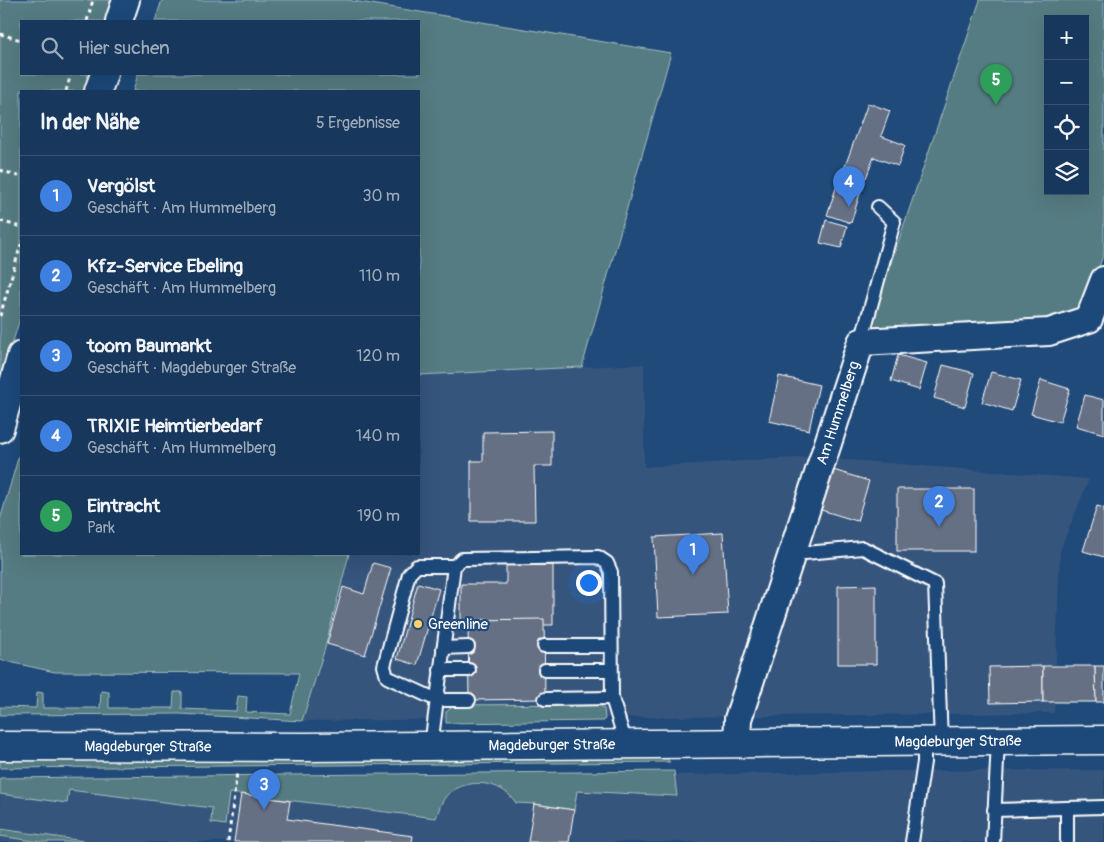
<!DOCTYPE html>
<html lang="de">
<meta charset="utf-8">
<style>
body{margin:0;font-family:Pangolin,sans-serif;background:#203f62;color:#f1f3f6}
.controls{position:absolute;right:15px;top:15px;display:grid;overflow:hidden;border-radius:0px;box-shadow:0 5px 20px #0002}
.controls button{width:45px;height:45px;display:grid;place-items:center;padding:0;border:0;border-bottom:1px solid #365272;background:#17385c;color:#f1f3f6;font:25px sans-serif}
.you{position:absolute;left:588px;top:582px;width:18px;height:18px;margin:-12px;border:4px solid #fff;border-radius:50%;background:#1a73e8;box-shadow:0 0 0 8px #1a73e833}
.badge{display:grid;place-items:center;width:32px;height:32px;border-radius:50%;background:#95b2f1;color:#fff;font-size:16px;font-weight:700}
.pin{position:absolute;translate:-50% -41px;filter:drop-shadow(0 1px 2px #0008)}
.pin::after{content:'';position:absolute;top:26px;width:18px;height:15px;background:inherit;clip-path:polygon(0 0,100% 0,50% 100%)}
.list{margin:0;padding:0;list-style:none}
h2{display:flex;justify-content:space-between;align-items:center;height:65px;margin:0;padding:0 20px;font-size:21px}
h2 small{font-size:16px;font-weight:400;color:#9eacbb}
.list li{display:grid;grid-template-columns:32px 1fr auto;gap:15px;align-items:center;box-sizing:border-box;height:80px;padding:0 20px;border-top:1px solid #365272}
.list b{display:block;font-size:19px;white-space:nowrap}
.list p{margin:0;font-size:16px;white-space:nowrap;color:#9eacbb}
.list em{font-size:16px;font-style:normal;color:#9eacbb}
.icon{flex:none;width:28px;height:28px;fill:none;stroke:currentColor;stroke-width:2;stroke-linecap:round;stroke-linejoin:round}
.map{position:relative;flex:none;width:1104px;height:842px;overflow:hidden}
.search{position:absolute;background:#17385c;box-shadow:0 5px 20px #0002;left:20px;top:20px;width:400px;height:55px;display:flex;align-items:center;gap:12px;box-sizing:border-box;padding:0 18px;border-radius:0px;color:#9eacbb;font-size:19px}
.panel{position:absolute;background:#17385c;box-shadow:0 5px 20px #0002;left:20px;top:90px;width:400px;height:465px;border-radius:0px}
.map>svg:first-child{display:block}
</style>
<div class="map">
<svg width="1104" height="842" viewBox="0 0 1104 842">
<rect width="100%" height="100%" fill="#1f4a7a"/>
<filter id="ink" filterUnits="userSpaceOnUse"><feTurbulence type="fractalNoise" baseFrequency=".02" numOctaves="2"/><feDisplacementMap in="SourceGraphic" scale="10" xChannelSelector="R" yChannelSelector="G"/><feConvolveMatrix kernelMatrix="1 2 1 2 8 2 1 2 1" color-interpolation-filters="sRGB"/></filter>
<g filter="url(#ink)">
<!-- built -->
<g fill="#34557d">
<path d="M644,364V467L810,457L1089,479L1060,551L1054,713L302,721L325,648L349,554H419V375Z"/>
<path d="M1104,770V842H0V778L533,773L673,775L883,771Z"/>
</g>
<!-- green -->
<g fill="#547b82" stroke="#aabdc0" fill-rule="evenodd">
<path d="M0,0H117L110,21H21V74H94L89,91H21V315L0,385Z"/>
<path d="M162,0H347L671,53L582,367L419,375V91H133L138,74H419V21H155Z"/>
<path d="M980,0H1104V253L1081,316L1051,324L869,328ZM1048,19H1085V191H1048Z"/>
<path d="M21,448V554H349L325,648L302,721L180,714L0,715V707L36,708L37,692L43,693V708H100L101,691L109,692V708H173L174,692H182V709L236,711L238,696L247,697L246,712L290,714L299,673L55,672L0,660V520Z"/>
<path d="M598,704L604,709L605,718L604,721L446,723V712L455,705Z"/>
<path d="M659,754L664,756L670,762L0,768V761Z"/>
<path d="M674,771L677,796L577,791L574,810L535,804L516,803C514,800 511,796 508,794C491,779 462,780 446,796C441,802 439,810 436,818L229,793L225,825L211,823L212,808L69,790L67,803L0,794V778Z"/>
<path d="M0,829L91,842H40L0,836Z"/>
</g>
<!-- building -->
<g fill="#667085" stroke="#fff">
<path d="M868,103L890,111L881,136L905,145L898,166L874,157L866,178L844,169Z"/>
<path d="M838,182L861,190L851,223L827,215Z"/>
<path d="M826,220L847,226L841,248L820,243Z"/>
<path d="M898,355L927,363L919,390L891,381Z"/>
<path d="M943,365L974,373L965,407L934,398Z"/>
<path d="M991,372L1021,380L1012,411L982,402Z"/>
<path d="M779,376L819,385L809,430L769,421Z"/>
<path d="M1041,380L1070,389L1060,422L1031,414Z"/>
<path d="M1085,395L1104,400V434L1076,426Z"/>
<path d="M552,431V466H534L535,521H471V461H483V432Z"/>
<path d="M830,469L869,481L857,521L818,509Z"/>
<rect x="897" y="489" width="77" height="62"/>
<path d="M1097,506L1104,508V557L1083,551Z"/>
<path d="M723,533L728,614L658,617L654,537Z"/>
<path d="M373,563L391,568L365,655L327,644L343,587L364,594Z"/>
<path d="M506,565H553V625H461V584H506Z"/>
<path d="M418,583L439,589L417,665L397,659Z"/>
<path d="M876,585V664H838V586Z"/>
<path d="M544,619L545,699L469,700L468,620Z"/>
<path d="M1043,666V702L990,703L989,667Z"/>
<path d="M1043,666H1095L1096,702H1043Z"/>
<path d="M1095,666H1104V702H1096Z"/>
<path d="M241,794L290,801L287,819L413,836L412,842H234Z"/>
<path d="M534,804L574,810L569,842H528Z"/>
</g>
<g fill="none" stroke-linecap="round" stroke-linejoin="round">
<!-- lane casing -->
<g stroke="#fff" stroke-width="16">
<g id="lane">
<path d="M861,342L894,222L878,207"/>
<path d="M792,549L805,553L863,548L935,584L941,742"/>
<path d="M454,566H417L409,574L384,666L387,677L437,700H469"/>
<path d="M544,646H611"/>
<path d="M443,648L468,647"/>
<path d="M440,670H469"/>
<path d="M545,670H611"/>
<path d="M545,699L612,698"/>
<path d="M431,746L454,566L462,559L598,557L607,563L611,572L612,698L626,744"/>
<path d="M1067,808V842"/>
<path d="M994,810L1104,807"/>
<path d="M912,842L924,762V742"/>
<path d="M993,842L998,741"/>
</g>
</g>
<!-- street casing -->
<g stroke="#fff" stroke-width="30">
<g id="street">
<path d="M119,21L126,0"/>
<path d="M98,91L104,74"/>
<path d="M0,429L21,355"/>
<path id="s1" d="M737,743L738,719L861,342L1049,332L1089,319L1104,280"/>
</g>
</g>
<!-- secondary casing -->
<g stroke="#fff" stroke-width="31">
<g id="secondary">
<path id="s2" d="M0,746L304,747L1104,740"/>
</g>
</g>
<!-- path -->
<g stroke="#fff" stroke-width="3" stroke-dasharray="4 4" stroke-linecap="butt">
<path d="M87,21L93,0"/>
<path d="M0,34L21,40"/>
<path d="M66,91L71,74"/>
<path d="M0,170L21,177"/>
<path d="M0,221L21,227"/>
<path d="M0,316L21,244"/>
<path d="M228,842L237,772"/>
</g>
<!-- lane -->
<use href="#lane" stroke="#1f4a7a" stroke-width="12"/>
<!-- street -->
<use href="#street" stroke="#1f4a7a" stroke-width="26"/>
<!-- secondary -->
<use href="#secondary" stroke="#1f4a7a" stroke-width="28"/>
</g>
</g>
<!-- markers -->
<circle fill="#ffd166" stroke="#1f4a7a" stroke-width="2" cx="418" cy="624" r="5"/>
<g text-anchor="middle" stroke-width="4.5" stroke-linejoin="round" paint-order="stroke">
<!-- street labels -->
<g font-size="15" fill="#fff" stroke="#1f4a7a">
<text dy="5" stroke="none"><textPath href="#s1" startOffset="346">Am Hummelberg</textPath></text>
<text dy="5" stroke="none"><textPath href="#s2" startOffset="958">Magdeburger Straße</textPath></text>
<text dy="5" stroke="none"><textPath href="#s2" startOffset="552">Magdeburger Straße</textPath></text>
<text dy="5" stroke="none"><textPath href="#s2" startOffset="148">Magdeburger Straße</textPath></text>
</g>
<!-- poi labels -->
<g font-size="15" fill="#fff" stroke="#1f4a7a" text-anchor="start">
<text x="428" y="629">Greenline</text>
</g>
</g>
</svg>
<div class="controls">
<button>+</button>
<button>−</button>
<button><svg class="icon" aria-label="locate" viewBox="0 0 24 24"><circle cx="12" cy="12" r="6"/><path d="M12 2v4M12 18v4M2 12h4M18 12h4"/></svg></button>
<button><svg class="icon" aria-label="layers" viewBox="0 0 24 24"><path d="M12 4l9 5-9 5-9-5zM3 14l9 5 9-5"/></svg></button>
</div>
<div class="you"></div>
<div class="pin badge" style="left:693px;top:575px;background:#3f7fe0">1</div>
<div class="pin badge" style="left:939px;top:527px;background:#3f7fe0">2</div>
<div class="pin badge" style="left:264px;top:810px;background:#3f7fe0">3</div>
<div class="pin badge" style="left:849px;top:207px;background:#3f7fe0">4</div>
<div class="pin badge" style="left:996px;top:105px;background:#2e9e5b">5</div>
<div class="search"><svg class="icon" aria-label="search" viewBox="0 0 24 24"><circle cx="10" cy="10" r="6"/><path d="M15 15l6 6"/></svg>Hier suchen</div>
<section class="panel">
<h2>In der Nähe<small>5 Ergebnisse</small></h2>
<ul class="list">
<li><span class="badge" style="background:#3f7fe0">1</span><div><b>Vergölst</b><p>Geschäft · Am Hummelberg</p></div><em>30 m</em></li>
<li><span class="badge" style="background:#3f7fe0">2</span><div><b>Kfz-Service Ebeling</b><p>Geschäft · Am Hummelberg</p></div><em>110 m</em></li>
<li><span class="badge" style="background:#3f7fe0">3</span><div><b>toom Baumarkt</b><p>Geschäft · Magdeburger Straße</p></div><em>120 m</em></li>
<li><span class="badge" style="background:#3f7fe0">4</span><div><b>TRIXIE Heimtierbedarf</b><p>Geschäft · Am Hummelberg</p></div><em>140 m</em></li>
<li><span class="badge" style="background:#2e9e5b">5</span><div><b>Eintracht</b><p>Park</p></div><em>190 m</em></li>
</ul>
</section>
</div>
